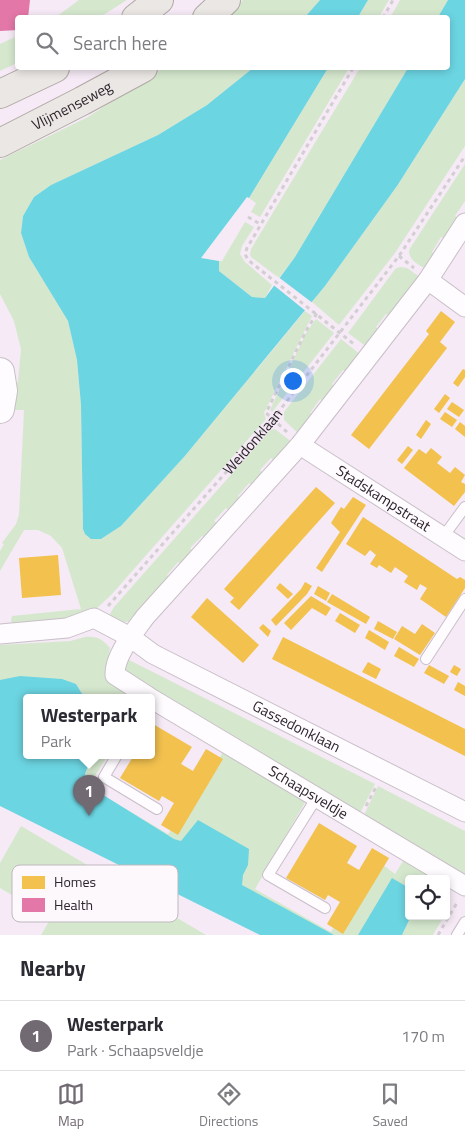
<!DOCTYPE html>
<meta charset="utf-8">
<style>
body{margin:0;font-family:"Titillium Web",sans-serif;background:#f2f2f3;color:#2b2b33}
.controls{position:absolute;right:15px;bottom:15px;display:grid;overflow:hidden;border-radius:5px;box-shadow:0 2px 8px #0003}
.controls button{width:45px;height:45px;display:grid;place-items:center;padding:0;border:0;border-bottom:1px solid #e1e1e2;background:#fff;color:#2b2b33;font:25px sans-serif}
.you{position:absolute;left:292px;top:380px;width:18px;height:18px;margin:-12px;border:4px solid #fff;border-radius:50%;background:#1a73e8;box-shadow:0 0 0 8px #1a73e833}
.badge{display:grid;place-items:center;width:32px;height:32px;border-radius:50%;background:#726a72;color:#fff;font-size:16px;font-weight:700}
.pin{position:absolute;translate:-50% -41px;filter:drop-shadow(0 1px 2px #0008)}
.pin::after{content:'';position:absolute;top:26px;width:18px;height:15px;background:inherit;clip-path:polygon(0 0,100% 0,50% 100%)}
.popup{position:absolute;left:23px;top:694px;width:132px;height:65px;box-sizing:border-box;display:grid;place-content:center;border-radius:5px;background:#fff;filter:drop-shadow(0 1px 4px #0005);font-size:16px;white-space:nowrap;color:#7c7c81}
.popup b{font-size:19px;color:#2b2b33}
.popup::after{content:'';position:absolute;left:50%;top:100%;margin-left:-10px;border:10px solid transparent;border-top-color:#fff}
.list{margin:0;padding:0;list-style:none}
h2{display:flex;justify-content:space-between;align-items:center;height:65px;margin:0;padding:0 20px;font-size:21px}
h2 small{font-size:16px;font-weight:400;color:#7c7c81}
.list li{display:grid;grid-template-columns:32px 1fr auto;gap:15px;align-items:center;box-sizing:border-box;height:70px;padding:0 20px;border-top:1px solid #e1e1e2}
.list b{display:block;font-size:19px;white-space:nowrap}
.list p{margin:0;font-size:16px;white-space:nowrap;color:#7c7c81}
.list em{font-size:16px;font-style:normal;color:#7c7c81}
.icon{flex:none;width:28px;height:28px;fill:none;stroke:currentColor;stroke-width:2;stroke-linecap:round;stroke-linejoin:round}
.map{position:relative;flex:none;width:465px;height:935px;overflow:hidden}
.search{position:absolute;background:#fff;box-shadow:0 2px 8px #0003;left:15px;right:15px;top:15px;height:55px;display:flex;align-items:center;gap:12px;box-sizing:border-box;padding:0 18px;border-radius:5px;color:#7c7c81;font-size:19px}
.sheet{height:135px;background:#fff}
nav{display:flex;justify-content:space-around;align-items:center;box-sizing:border-box;height:70px;border-top:1px solid #e1e1e2;background:#fff;font-size:14px;color:#7c7c81}
nav a{display:grid;justify-items:center;gap:2px}
nav .on{color:#726a72}
.map>svg:first-child{display:block}
</style>
<div class="map">
<svg width="465" height="935" viewBox="0 0 465 935">
<rect width="100%" height="100%" fill="#f5eaf5"/>
<!-- green -->
<g fill="#d5e8ce">
<path d="M79,0H127L100,17H56Z"/>
<path d="M243,0H320L305,17L225,18Z"/>
<path d="M368,0H389L379,17H358Z"/>
<path d="M400,0H448L438,17L390,18Z"/>
<path d="M17,36V63L0,71V44Z"/>
<path d="M163,68H253L207,105L158,135L51,185L34,197L23,216L21,233L29,257L68,321L77,360L81,405L83,528L101,539L121,526L184,457L305,311L312,316L264,413L266,419L112,594L94,611L75,621L13,626L11,621L12,616L81,609L62,548L51,536L38,530H24L0,571V551L4,544L2,543L16,524L19,515L24,410H8L18,381L21,349L14,321L0,294V160L88,117Z"/>
<path d="M328,68H349L260,217L251,212L256,203L249,198Z"/>
<path d="M360,68H408L295,257L279,278L251,257L250,254L251,249Z"/>
<path d="M465,79V146L395,253L339,325L312,302L325,286L397,186Z"/>
<path d="M465,164V201L455,216L460,219L446,240L441,237L432,252L436,255L426,269C418,264 409,261 409,250Z"/>
<path d="M245,222L254,227L242,246L240,254L245,262L272,285L265,298L252,297L219,271V261H222Z"/>
<path d="M401,267L407,268L421,278L391,317L386,314L376,327L380,331L367,347L348,333L396,268Z"/>
<path d="M316,319L334,333L272,412L270,410L306,333Z"/>
<path d="M341,339L361,355L347,373L343,370L332,384L336,388L324,402L320,399L310,413L314,416L299,434L284,420V412Z"/>
<path d="M275,429L293,443L275,461L271,458L260,470L264,474L253,486L249,483L238,496L241,499L230,511L226,508L214,521L218,524L206,539L202,536L190,548L194,552L182,565L178,562L167,575L170,579L133,620L122,623L111,617L110,614L114,607L267,434L271,430Z"/>
<path d="M85,637C98,636 102,639 110,648C104,682 107,682 136,697H84L76,684L27,697V755L82,783L168,834L210,775L224,750L307,799L255,889L331,932L374,858L395,874L405,858L440,879H409V916H444L433,935H402L410,918L397,935H271L0,795V645L70,641Z"/>
<path d="M127,659L375,784L360,813L147,687L122,669Z"/>
<path d="M92,755H108L89,786L84,783L85,774Z"/>
<path d="M378,786L465,831V876L364,815Z"/>
<path d="M21,826L206,935H41L51,918L0,888V863Z"/>
</g>
<!-- water -->
<g fill="#6cd5e2">
<path d="M320,0H368L358,17H305Z"/>
<path d="M448,0H465V79L397,186L325,286L184,457L121,526L101,539H91L85,534L83,529L81,405L77,360L68,321L29,257L21,233L23,216L34,197L51,185L158,135L207,105L253,68H328L249,198L247,197L201,258L219,261V271L252,297L265,298L295,257L408,68H448V18L438,17Z"/>
<path d="M20,676L62,679L76,684L84,697H27V755H92L85,774L84,783L174,839L181,841L198,820L249,849L248,865L243,875L242,885L334,935H260L0,806V680Z"/>
<path d="M392,878L409,888V916H411L402,935H358Z"/>
</g>
<!-- pier -->
<path fill="#f5eaf5" d="M277,276L314,304L307,312L271,283Z"/>
<!-- homes -->
<g fill="#f2c14e">
<path d="M441,311L455,322L440,342L447,348L369,449L351,435L429,334L426,331Z"/>
<path d="M463,369L465,370V377L458,387L453,383Z"/>
<path d="M445,394L450,398L439,413L434,409Z"/>
<path d="M452,402L464,410L459,417L447,409Z"/>
<path d="M445,412L457,420L452,427L440,419Z"/>
<path d="M426,420L431,424L421,439L416,435Z"/>
<path d="M460,422L465,426V437L455,429Z"/>
<path d="M408,446L413,450L402,464L397,460Z"/>
<path d="M431,448L442,457L437,463L450,473L455,467L465,475L461,482L465,484V492L454,506L404,468L419,449L426,454Z"/>
<path d="M316,487L335,503L239,610L230,602L234,598L224,589Z"/>
<path d="M353,497L366,505L322,572L316,568L340,532L331,523L341,507L344,509Z"/>
<path d="M363,517L457,579L460,577L465,580V588L446,617L420,599L427,588L420,584L417,590L404,582L408,576L395,567L391,573L379,565L377,568L370,564L376,555L370,550L365,556L346,544Z"/>
<path d="M58,555L61,595L22,598L19,558Z"/>
<path d="M305,582L312,586L307,594L276,626L271,620L301,589Z"/>
<path d="M280,583L293,594L288,599L276,588Z"/>
<path d="M318,586L330,593L326,601L314,594Z"/>
<path d="M332,594L370,617L366,624L327,602Z"/>
<path d="M311,596L331,608L326,616L312,608L291,630L284,623Z"/>
<path d="M207,598L259,645L243,663L191,617Z"/>
<path d="M340,613L360,625L355,633L335,621Z"/>
<path d="M378,621L397,632L393,639L374,629Z"/>
<path d="M263,624L271,631L268,637L259,628Z"/>
<path d="M422,624L435,633L420,655L394,639L402,626L415,634Z"/>
<path d="M369,630L389,642L385,650L365,638Z"/>
<path d="M283,637L465,729V756L272,659Z"/>
<path d="M399,647L419,659L414,667L394,656Z"/>
<path d="M368,662L381,669L376,679L362,672Z"/>
<path d="M429,665L449,676L444,684L424,673Z"/>
<path d="M454,665L461,669L457,676L450,672Z"/>
<path d="M458,682L465,686V696L454,690Z"/>
<path d="M153,724L192,747L181,764L193,771L206,749L223,759L178,835L161,825L174,803L162,796L159,801L120,778L134,755H152V726Z"/>
<path d="M319,823L357,846L347,863L359,870L372,848L389,858L343,934L327,924L340,902L328,895L325,900L286,878Z"/>
</g>
<!-- health -->
<path fill="#e377a8" d="M0,0H30L28,18H18V30L0,31Z"/>
<g fill="none" stroke-linecap="round" stroke-linejoin="round">
<!-- lane casing -->
<g stroke="#c8bfc8" stroke-width="12">
<g id="lane">
<path d="M443,537L465,507"/>
<path d="M426,659L465,599"/>
<path d="M117,755L104,777L157,809"/>
<path d="M317,797L268,875L325,908"/>
<path d="M457,935L465,922"/>
</g>
</g>
<!-- street casing -->
<g stroke="#c8bfc8" stroke-width="21">
<g id="street">
<path d="M428,280L465,307"/>
<path id="s2" d="M300,445L465,551"/>
<path id="s3" d="M0,634L67,628L94,618L130,637L153,654L465,812"/>
<path d="M149,697L115,675C114,656 134,632 145,617L300,445L428,280L465,223"/>
<path id="s4" d="M152,699L465,886"/>
</g>
</g>
<!-- secondary casing -->
<g stroke="#c8bfc8" stroke-width="30">
<path id="secondary" d="M0,372L3,391L0,409"/>
</g>
<!-- primary casing -->
<g stroke="#b1a8a5" stroke-width="30">
<g id="primary">
<path d="M136,18L159,0"/>
<path d="M207,18L226,0"/>
<path d="M0,94L55,68"/>
<path id="s5" d="M0,143L82,101L143,68"/>
</g>
</g>
<!-- path -->
<g stroke="#d2ced2" stroke-width="3" stroke-dasharray="4 4" stroke-linecap="butt">
<path d="M383,18L393,0"/>
<path d="M353,68L247,248L245,254L248,260L355,345"/>
<path d="M248,217L260,224"/>
<path d="M399,256L414,268"/>
<path d="M287,432L266,413L306,331L317,313"/>
<path id="s1" d="M108,606L273,419L399,256L465,156"/>
<path d="M366,806L376,787"/>
<path d="M438,935L458,901"/>
</g>
<!-- lane -->
<use href="#lane" stroke="#fefcfe" stroke-width="10"/>
<!-- street -->
<use href="#street" stroke="#fefcfe" stroke-width="19"/>
<!-- secondary -->
<use href="#secondary" stroke="#fefcfe" stroke-width="28"/>
<!-- primary -->
<use href="#primary" stroke="#ebe7e4" stroke-width="28"/>
</g>
<g text-anchor="middle" stroke-width="5" stroke-linejoin="round" paint-order="stroke">
<!-- street labels -->
<g font-size="15" fill="#2c252c" stroke="#fcf8fc">
<text dy="5" stroke="none"><textPath href="#s5" startOffset="81">Vlijmenseweg</textPath></text>
<text dy="5" stroke="none"><textPath href="#s1" startOffset="219">Weidonklaan</textPath></text>
<text dy="5" stroke="none"><textPath href="#s2" startOffset="99">Stadskampstraat</textPath></text>
<text dy="5" stroke="none"><textPath href="#s3" startOffset="326">Gassedonklaan</textPath></text>
<text dy="5" stroke="none"><textPath href="#s4" startOffset="182">Schaapsveldje</textPath></text>
</g>
</g>
<!-- legend -->
<rect x="12" y="865" width="166" height="57" rx="8" fill="#fcf8fc" stroke="#beb9be" stroke-width="1"/>
<rect x="22" y="876" width="23" height="13" fill="#f2c14e"/>
<rect x="22" y="898" width="23" height="14" fill="#e377a8"/>
<g font-size="14" fill="#2c252c">
<text x="54" y="887">Homes</text>
<text x="54" y="910">Health</text>
</g>
</svg>
<div class="controls">
<button><svg class="icon" aria-label="locate" viewBox="0 0 24 24"><circle cx="12" cy="12" r="6"/><path d="M12 2v4M12 18v4M2 12h4M18 12h4"/></svg></button>
</div>
<div class="you"></div>
<div class="pin badge" style="left:89px;top:816px">1</div>
<div class="popup"><b>Westerpark</b>Park</div>
<div class="search"><svg class="icon" aria-label="search" viewBox="0 0 24 24"><circle cx="10" cy="10" r="6"/><path d="M15 15l6 6"/></svg>Search here</div>
</div>
<section class="sheet">
<h2>Nearby<small></small></h2>
<ul class="list">
<li><span class="badge">1</span><div><b>Westerpark</b><p>Park · Schaapsveldje</p></div><em>170 m</em></li>
</ul>
</section>
<nav>
<a class="on"><svg class="icon" aria-label="map" viewBox="0 0 24 24"><path d="M3 6l6-2 6 2 6-2v14l-6 2-6-2-6 2zM9 4v14M15 6v14"/></svg>Map</a>
<a><svg class="icon" aria-label="directions" viewBox="0 0 24 24"><path d="M12 3l9 9-9 9-9-9zM9 14v-3h6M13 9l2 2-2 2"/></svg>Directions</a>
<a><svg class="icon" aria-label="saved" viewBox="0 0 24 24"><path d="M7 4h10v16l-5-4-5 4z"/></svg>Saved</a>
</nav>
